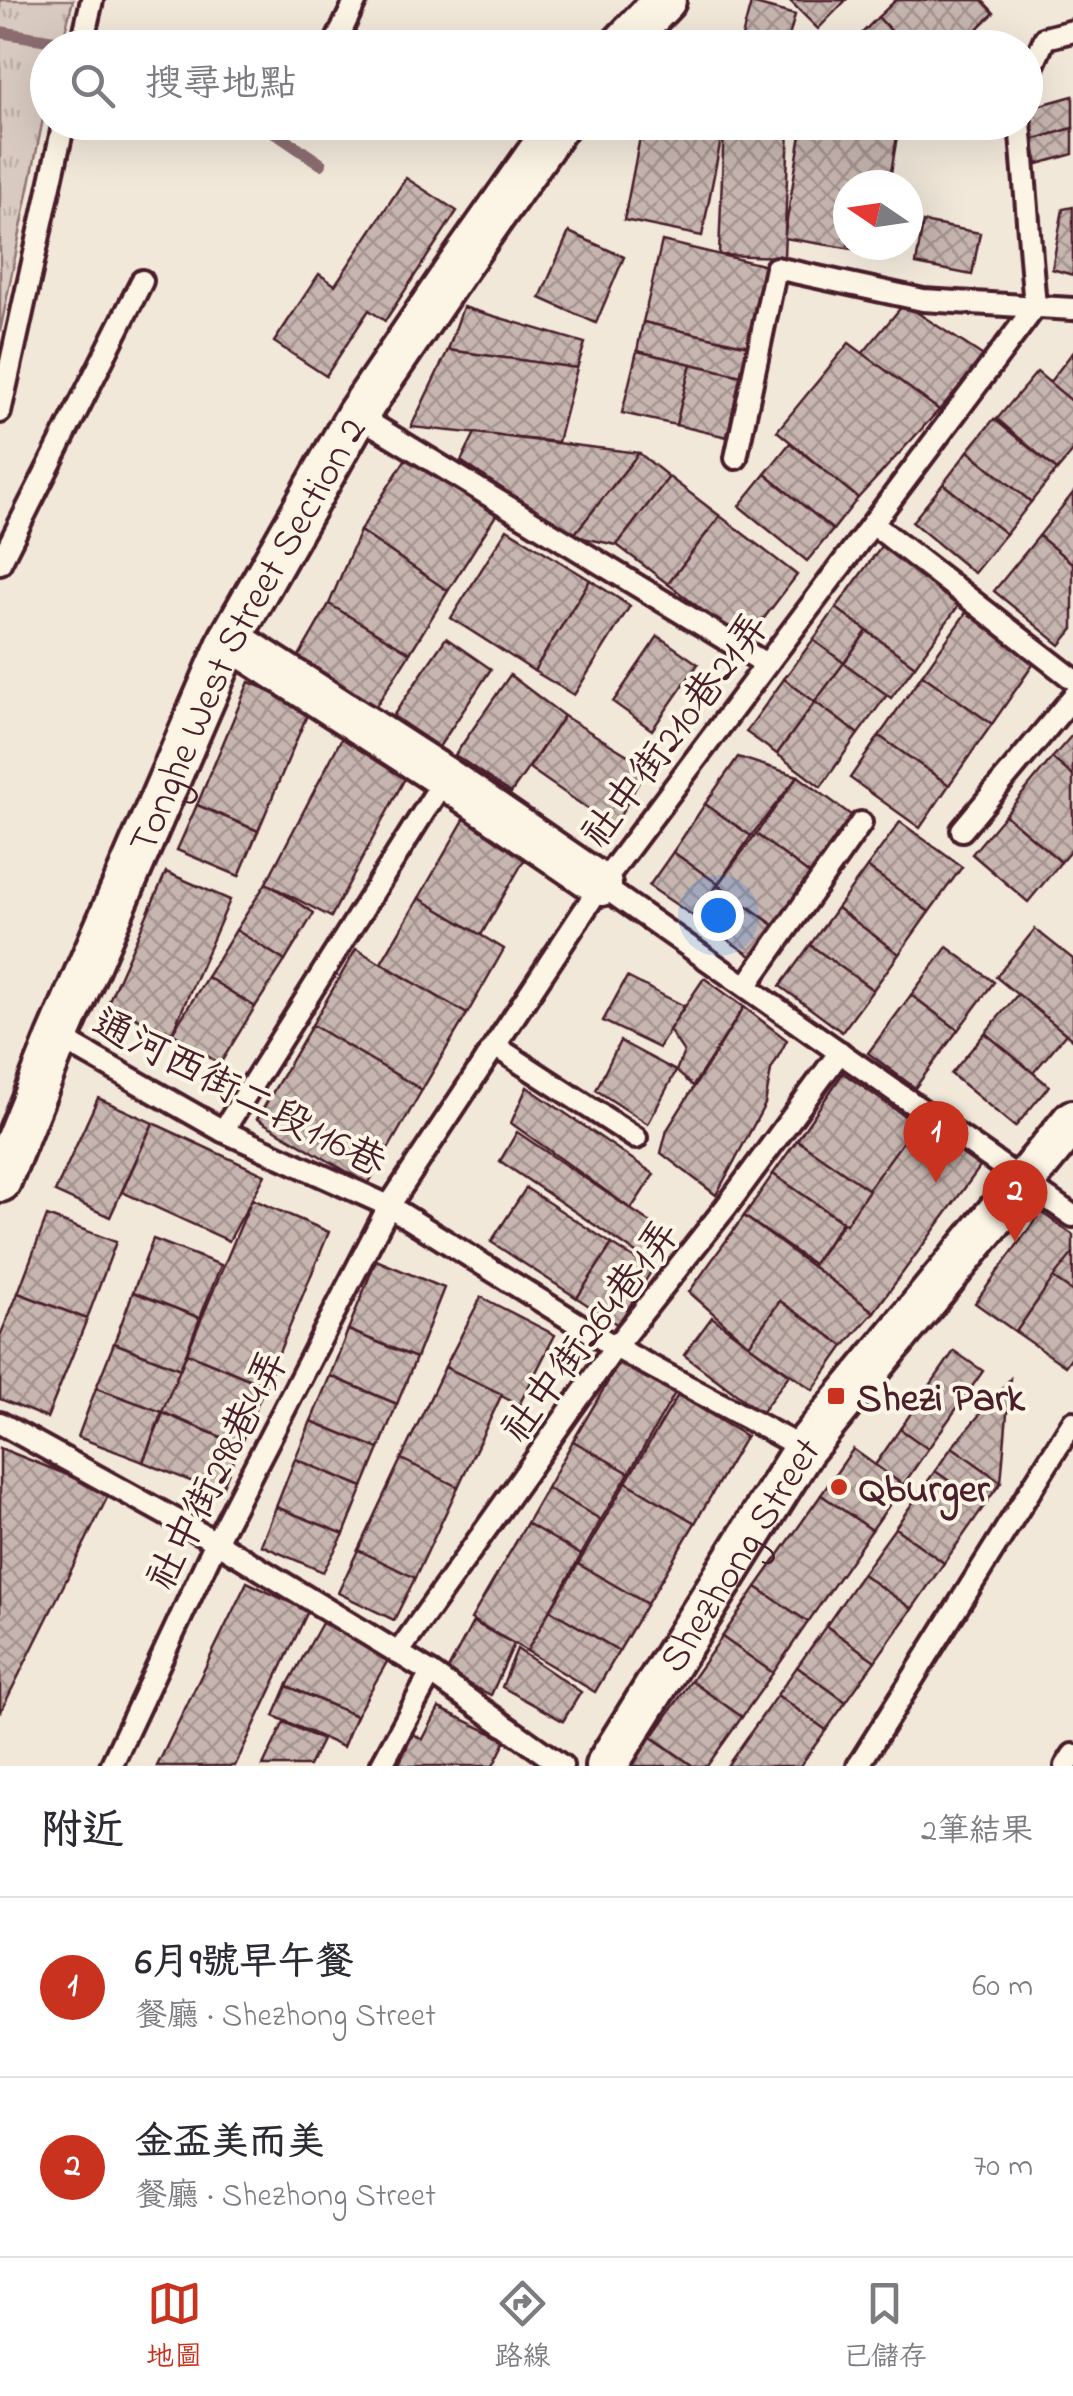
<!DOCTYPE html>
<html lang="zh-TW">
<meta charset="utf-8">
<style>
body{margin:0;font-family:"Indie Flower","LXGW WenKai TC",sans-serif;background:#f7f7f7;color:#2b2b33}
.compass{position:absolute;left:833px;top:170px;width:90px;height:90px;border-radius:50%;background:#fff;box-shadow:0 10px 40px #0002;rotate:283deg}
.you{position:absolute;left:718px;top:915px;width:35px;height:35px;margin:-25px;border:8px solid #fff;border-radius:50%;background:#1a73e8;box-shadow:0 0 0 15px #1a73e833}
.badge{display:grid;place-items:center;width:65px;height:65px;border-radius:50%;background:#c8321e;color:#fff;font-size:32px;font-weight:700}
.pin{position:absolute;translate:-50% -82px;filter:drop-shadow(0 2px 5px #0008)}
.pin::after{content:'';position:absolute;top:52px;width:35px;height:30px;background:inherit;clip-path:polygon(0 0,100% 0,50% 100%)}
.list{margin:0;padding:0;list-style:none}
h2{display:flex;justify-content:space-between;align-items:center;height:130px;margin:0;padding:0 40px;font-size:42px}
h2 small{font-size:32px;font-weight:400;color:#7c7c81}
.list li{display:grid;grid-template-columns:65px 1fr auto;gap:30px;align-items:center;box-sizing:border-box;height:180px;padding:0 40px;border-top:2px solid #e1e1e2}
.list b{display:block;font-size:38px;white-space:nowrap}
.list p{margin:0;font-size:32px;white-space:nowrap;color:#7c7c81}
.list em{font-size:32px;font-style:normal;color:#7c7c81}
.icon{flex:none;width:55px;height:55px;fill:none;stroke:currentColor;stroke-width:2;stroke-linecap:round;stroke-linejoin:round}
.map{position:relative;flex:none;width:1073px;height:1766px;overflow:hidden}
.search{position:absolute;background:#fff;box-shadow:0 10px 40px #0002;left:30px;right:30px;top:30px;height:110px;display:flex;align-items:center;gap:25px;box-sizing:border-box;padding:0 35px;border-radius:55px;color:#7c7c81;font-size:38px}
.sheet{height:490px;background:#fff}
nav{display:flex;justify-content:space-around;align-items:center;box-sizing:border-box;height:140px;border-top:2px solid #e1e1e2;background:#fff;font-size:28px;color:#7c7c81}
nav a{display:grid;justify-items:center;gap:5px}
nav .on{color:#c8321e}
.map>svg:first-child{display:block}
</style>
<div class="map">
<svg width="1073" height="1766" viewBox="0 0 1073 1766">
<defs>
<pattern id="grass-tufts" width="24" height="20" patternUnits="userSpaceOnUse" patternTransform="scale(2.5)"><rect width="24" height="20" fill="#d8cac0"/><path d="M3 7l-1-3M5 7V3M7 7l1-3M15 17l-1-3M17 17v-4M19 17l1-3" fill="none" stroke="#bbada5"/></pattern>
<pattern id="building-cross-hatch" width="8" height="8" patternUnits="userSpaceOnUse" patternTransform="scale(2.5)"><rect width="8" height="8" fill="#c7b6af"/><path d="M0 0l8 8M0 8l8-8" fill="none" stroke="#a4938f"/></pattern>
</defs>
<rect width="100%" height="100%" fill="#f1e8da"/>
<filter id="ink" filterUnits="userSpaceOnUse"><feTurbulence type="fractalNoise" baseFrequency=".01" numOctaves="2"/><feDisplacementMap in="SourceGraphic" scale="20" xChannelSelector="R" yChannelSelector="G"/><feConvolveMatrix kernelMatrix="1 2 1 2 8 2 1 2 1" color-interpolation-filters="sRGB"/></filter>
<g filter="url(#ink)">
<!-- grass -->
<path fill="url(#grass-tufts)" stroke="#917476" stroke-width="2.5" d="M0,0H73L61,47L48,48L47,99L0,332Z"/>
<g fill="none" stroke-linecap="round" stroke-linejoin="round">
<!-- stream -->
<g stroke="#8b6d6f" stroke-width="12">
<path d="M0,32L96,48"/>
<path d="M259,122L321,164"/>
</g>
</g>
<!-- building -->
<g fill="url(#building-cross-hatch)" stroke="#4a1f2b" stroke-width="2.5">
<path d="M789,0H846L818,29Z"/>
<path d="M896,0H982L994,13L958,48H907L878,17Z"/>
<path d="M751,3L795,15L786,48H739Z"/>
<path d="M878,17L907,48L849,46Z"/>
<path d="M1073,96V128L1032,140L1026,118V109Z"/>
<path d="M643,122L724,124L702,236L624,220Z"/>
<path d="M803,122L899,124L889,185H848V245H880L878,253L784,238Z"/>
<path d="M724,124L789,126L784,257L719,255Z"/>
<path d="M1073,128V154L1038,164L1032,140Z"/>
<path d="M406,178L457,211L385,321L369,310L326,376L274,342L319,274L335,285Z"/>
<path d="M1073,207V275L1052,269L1063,209Z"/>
<path d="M923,222L980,233L972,275L916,264Z"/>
<path d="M569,232L624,257L596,323L540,298Z"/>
<path d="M662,241L767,266L748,346L643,322Z"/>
<path d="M904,304L985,357L939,410L862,354Z"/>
<path d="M463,307L585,343L577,368L448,350Z"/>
<path d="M643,322L748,346L741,376L637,351Z"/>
<path d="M849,343L939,410L858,498L777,431Z"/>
<path d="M448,350L577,368L558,442L411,427Z"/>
<path d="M637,351L691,364L676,425L622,413Z"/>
<path d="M1073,352V402L1049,383Z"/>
<path d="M691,364L741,376L727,437L676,425Z"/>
<path d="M1037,372L1073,402V451L1057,470L997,419Z"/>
<path d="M994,419L1057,470L1031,502L968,451Z"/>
<path d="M475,433L639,453L573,536L461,461Z"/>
<path d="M790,443L858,498L833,530L765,474Z"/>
<path d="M968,451L1031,502L1006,534L943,484Z"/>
<path d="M639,453L669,477L617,545L573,536Z"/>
<path d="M407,457L498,512L448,591L360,531Z"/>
<path d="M765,474L833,530L807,561L739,506Z"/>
<path d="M669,477L720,516L668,584L617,545Z"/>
<path d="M943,484L1006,534L974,573L912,522Z"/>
<path d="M1073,493V564L1039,536Z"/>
<path d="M720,516L797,575L745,643L668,584Z"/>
<path d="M507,529L590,580L534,671L451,618Z"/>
<path d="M360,531L448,591L410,653L329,604Z"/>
<path d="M1039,536L1073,564V629L1060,645L994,591Z"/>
<path d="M882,545L961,602L915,666L836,608Z"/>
<path d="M590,580L630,606L574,695L534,671Z"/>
<path d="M329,604L410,653L369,717L292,668Z"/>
<path d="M970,607L1039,656L992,724L922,675Z"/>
<path d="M836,608L867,631L844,663L813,640Z"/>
<path d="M867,631L915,666L891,698L844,663Z"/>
<path d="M658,636L698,664L652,730L613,702Z"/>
<path d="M446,638L491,669L439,747L393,716Z"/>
<path d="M813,640L844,663L815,702L784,679Z"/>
<path d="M844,663L887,695L858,734L815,702Z"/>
<path d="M510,675L564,716L511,793L455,755Z"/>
<path d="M922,675L992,724L949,785L879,736Z"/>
<path d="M784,679L815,702L777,754L746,732Z"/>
<path d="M249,682L310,708L258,831L197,805Z"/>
<path d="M815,702L858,734L821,787L777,754Z"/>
<path d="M564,716L647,767L614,827L529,768Z"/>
<path d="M346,730L412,765L331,917L266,883Z"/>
<path d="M1073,734V776L1052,758Z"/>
<path d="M879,736L949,785L920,828L850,778Z"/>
<path d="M738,757L798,776L751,836L705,804Z"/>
<path d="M1052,758L1073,776V848L1061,862L1005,815Z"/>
<path d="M798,776L855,818L812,876L756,834Z"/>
<path d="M705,804L751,836L718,884L673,852Z"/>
<path d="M197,805L258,831L239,876L177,850Z"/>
<path d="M469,811L531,848L481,935L419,898Z"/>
<path d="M1005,815L1061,862L1028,902L972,854Z"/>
<path d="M900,822L962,867L929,912L867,867Z"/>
<path d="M756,834L812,876L775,926L718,884Z"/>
<path d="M673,852L718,884L696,918L649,886Z"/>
<path d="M867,867L929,912L899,954L837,908Z"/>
<path d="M166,872L230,900L172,1033L107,1005Z"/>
<path d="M266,883L314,913L285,961L236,930Z"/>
<path d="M717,886L775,926L754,958L696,918Z"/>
<path d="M419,898L504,949L467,1014L381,963Z"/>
<path d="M837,908L899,954L873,990L810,945Z"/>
<path d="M1035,929L1073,959V1040L996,977Z"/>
<path d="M236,930L285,961L255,1007L207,977Z"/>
<path d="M810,945L873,990L842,1032L780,986Z"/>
<path d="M947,947L994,982L958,1030L911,995Z"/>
<path d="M356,949L467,1014L422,1090L312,1025Z"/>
<path d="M207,977L255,1007L220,1064L172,1033Z"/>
<path d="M627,977L684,1006L659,1048L603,1021Z"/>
<path d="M704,978L744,1007L693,1086L676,1071L684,1052L669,1030Z"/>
<path d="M1018,994L1066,1034L1033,1073L985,1033Z"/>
<path d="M911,995L958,1030L915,1088L868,1053Z"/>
<path d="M744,1007L787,1040L771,1070L765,1104L716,1195L661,1153L667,1130Z"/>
<path d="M312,1025L422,1090L368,1184L257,1119Z"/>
<path d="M985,1033L1049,1086L1015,1127L951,1074Z"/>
<path d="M620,1041L676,1071L648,1124L596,1090Z"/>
<path d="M843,1073L916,1124L869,1190L797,1140Z"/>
<path d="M527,1087L654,1174L631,1209L511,1123Z"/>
<path d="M98,1098L153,1123L110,1217L55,1192Z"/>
<path d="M918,1121L980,1167L874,1312L812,1266Z"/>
<path d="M153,1123L265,1175L229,1241L122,1192Z"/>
<path d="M517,1132L657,1227L645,1259L500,1161Z"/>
<path d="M797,1140L869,1190L846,1224L773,1174Z"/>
<path d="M773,1174L842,1222L813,1264L744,1216Z"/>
<path d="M526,1188L612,1244L577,1298L491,1242Z"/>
<path d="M252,1199L329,1232L265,1386L187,1353Z"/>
<path d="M1041,1212L1073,1235V1254L1016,1332L975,1303Z"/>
<path d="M47,1216L116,1242L87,1319L18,1293Z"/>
<path d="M744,1216L874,1312L844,1346L780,1301L749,1345L689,1292Z"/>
<path d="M153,1239L221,1265L200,1318L133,1292Z"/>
<path d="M612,1244L652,1270L618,1325L577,1298Z"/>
<path d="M1073,1253V1294L1053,1278Z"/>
<path d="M376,1260L444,1288L416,1358L348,1330Z"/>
<path d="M1053,1278L1073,1292V1355L1065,1366L1016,1332Z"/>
<path d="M133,1292L200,1318L180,1369L114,1343Z"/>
<path d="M18,1293L87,1319L47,1418L0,1399V1336Z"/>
<path d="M481,1297L555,1335L519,1405L445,1367Z"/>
<path d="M780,1301L844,1346L813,1390L749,1345Z"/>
<path d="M712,1317L789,1375L761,1413L684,1355Z"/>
<path d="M348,1330L416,1358L397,1404L330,1376Z"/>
<path d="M114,1343L180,1369L163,1413L96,1388Z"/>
<path d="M954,1351L983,1371L928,1449L900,1429Z"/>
<path d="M187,1353L265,1386L240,1445L162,1412Z"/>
<path d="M620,1361L675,1393L629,1473L573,1441Z"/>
<path d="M445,1367L502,1394L458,1487L401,1459Z"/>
<path d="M330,1376L397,1404L379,1449L311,1421Z"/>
<path d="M1010,1379L1001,1482L952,1447Z"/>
<path d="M96,1388L162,1412L143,1462L78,1437Z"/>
<path d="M678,1395L746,1436L695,1523L626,1482Z"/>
<path d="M163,1413L240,1445L220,1493L143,1462Z"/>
<path d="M311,1421L379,1449L363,1487L295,1459Z"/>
<path d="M900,1429L928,1449L903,1485L875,1465Z"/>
<path d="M573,1441L629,1473L601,1520L547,1488Z"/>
<path d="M952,1447L1001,1482L984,1506L935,1471Z"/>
<path d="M0,1448L110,1492L0,1713Z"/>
<path d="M853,1449L903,1485L872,1530L821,1495Z"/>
<path d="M295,1459L363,1487L344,1534L276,1507Z"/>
<path d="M401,1459L458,1487L415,1578L358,1550Z"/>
<path d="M935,1471L984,1506L944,1563L895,1528Z"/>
<path d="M626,1482L695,1523L647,1604L578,1564Z"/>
<path d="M547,1488L601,1520L581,1555L527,1523Z"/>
<path d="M821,1495L872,1530L808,1622L756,1587Z"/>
<path d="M276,1507L344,1534L323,1572L261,1545Z"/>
<path d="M527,1523L581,1555L527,1651L471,1619Z"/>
<path d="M895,1528L944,1563L912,1609L862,1574Z"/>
<path d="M358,1550L415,1578L394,1620L338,1593Z"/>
<path d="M578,1564L647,1604L619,1651L550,1610Z"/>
<path d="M862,1574L912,1609L875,1661L826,1626Z"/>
<path d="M247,1582L308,1611L235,1766H157Z"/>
<path d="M756,1587L808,1622L773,1673L722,1637Z"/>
<path d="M550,1610L619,1651L595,1692L527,1651Z"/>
<path d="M473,1622L514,1644L491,1695L446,1673Z"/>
<path d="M322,1623L392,1653L356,1716L287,1686Z"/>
<path d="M826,1626L875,1661L846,1702L797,1667Z"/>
<path d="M722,1637L773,1673L742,1717L691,1681Z"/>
<path d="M517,1649L581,1692L563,1721L502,1687Z"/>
<path d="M797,1667L846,1702L826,1730L777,1695Z"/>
<path d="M691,1681L742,1717L707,1766H693L652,1737Z"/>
<path d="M287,1686L356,1716L343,1747L274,1716Z"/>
<path d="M777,1695L826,1730L800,1766H727Z"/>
<path d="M439,1708L506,1740L493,1766H398L413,1734L423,1739Z"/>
<path d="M284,1722L322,1740L309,1766H263Z"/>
<path d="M648,1735L693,1766H626Z"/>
</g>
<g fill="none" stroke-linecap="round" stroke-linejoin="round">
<!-- lane casing -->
<g stroke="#4a1f2b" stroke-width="28">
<g id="lane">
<path d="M81,48L92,0"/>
<path d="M333,48L356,0"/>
<path d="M1026,81L1045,38L1073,31"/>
<path d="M0,412L64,122"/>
<path d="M357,415L766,664"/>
<path d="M736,458L776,268L923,300L1073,309"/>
<path d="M873,524L1073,679"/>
<path d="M0,563L142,281"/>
<path d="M962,830L1073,697"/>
<path d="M601,885L1073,1216"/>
<path d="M746,986L861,823"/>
<path d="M58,1037L223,1131L389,1206L615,1347L804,1449"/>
<path d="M495,1046L636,1138"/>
<path d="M223,1131L445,778"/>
<path d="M0,1423L216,1542L431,1673L562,1766"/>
<path d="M398,1653L615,1347L726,1207L840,1052"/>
<path d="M111,1766L216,1542L389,1206L601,885L1035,307L1020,122"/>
<path d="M381,1766L431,1673"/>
<path d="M858,1766L1073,1422"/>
<path d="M1066,1766L1073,1755"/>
</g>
</g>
<!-- street casing -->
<g stroke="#4a1f2b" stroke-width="48">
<g id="street">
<path d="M619,48L665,0"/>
<path d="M230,639L445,778L601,885"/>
<path id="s1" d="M0,1181L58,1037L230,639L357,415L455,271L560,122"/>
<path id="s2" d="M606,1766L804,1449L1073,1121"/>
</g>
</g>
<!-- lane -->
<use href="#lane" stroke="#fcf5e5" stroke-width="20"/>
<!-- street -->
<use href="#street" stroke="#fcf5e5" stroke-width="40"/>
</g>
</g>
<!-- markers -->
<g fill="#c8321e" stroke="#fcf5e5" stroke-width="4">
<rect x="826" y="1386" width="20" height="20" rx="5"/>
<circle cx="839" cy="1487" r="10"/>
</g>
<g text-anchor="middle" stroke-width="8" stroke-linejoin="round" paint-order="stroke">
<!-- street labels -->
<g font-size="40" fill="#4a1f2b" stroke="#fcf5e5">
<text dy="14" stroke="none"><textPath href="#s1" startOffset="600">Tonghe West Street Section 2</textPath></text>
<text transform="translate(674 729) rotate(-53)" y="14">社中街210巷21弄</text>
<text transform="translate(240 1091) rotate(27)" y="14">通河西街二段116巷</text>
<text transform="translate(589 1330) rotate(-53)" y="14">社中街264巷1弄</text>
<text transform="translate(216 1469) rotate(-63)" y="14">社中街298巷4弄</text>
<text dy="14" stroke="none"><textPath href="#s2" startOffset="250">Shezhong Street</textPath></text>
</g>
<!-- poi labels -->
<g font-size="40" font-weight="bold" fill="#4a1f2b" stroke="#fcf5e5" text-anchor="start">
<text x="856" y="1410">Shezi Park</text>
<text x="859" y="1501">Qburger</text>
</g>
</g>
</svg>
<svg class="compass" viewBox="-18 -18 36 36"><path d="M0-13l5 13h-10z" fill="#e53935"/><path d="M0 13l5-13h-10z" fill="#7c7c81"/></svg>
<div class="you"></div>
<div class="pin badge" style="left:936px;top:1183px">1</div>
<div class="pin badge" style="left:1015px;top:1242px">2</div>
<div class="search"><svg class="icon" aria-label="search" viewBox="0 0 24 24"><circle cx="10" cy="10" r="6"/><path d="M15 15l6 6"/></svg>搜尋地點</div>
</div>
<section class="sheet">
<h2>附近<small>2筆結果</small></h2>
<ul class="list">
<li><span class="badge">1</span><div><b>6月9號早午餐</b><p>餐廳 · Shezhong Street</p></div><em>60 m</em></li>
<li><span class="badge">2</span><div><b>金盃美而美</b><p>餐廳 · Shezhong Street</p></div><em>70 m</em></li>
</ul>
</section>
<nav>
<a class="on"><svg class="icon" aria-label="map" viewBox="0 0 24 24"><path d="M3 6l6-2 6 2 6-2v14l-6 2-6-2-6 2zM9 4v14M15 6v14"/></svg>地圖</a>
<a><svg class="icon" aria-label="directions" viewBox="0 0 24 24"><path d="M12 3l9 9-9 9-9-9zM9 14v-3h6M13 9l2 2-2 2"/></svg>路線</a>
<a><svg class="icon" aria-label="saved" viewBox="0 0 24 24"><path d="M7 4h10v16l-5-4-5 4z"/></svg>已儲存</a>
</nav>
